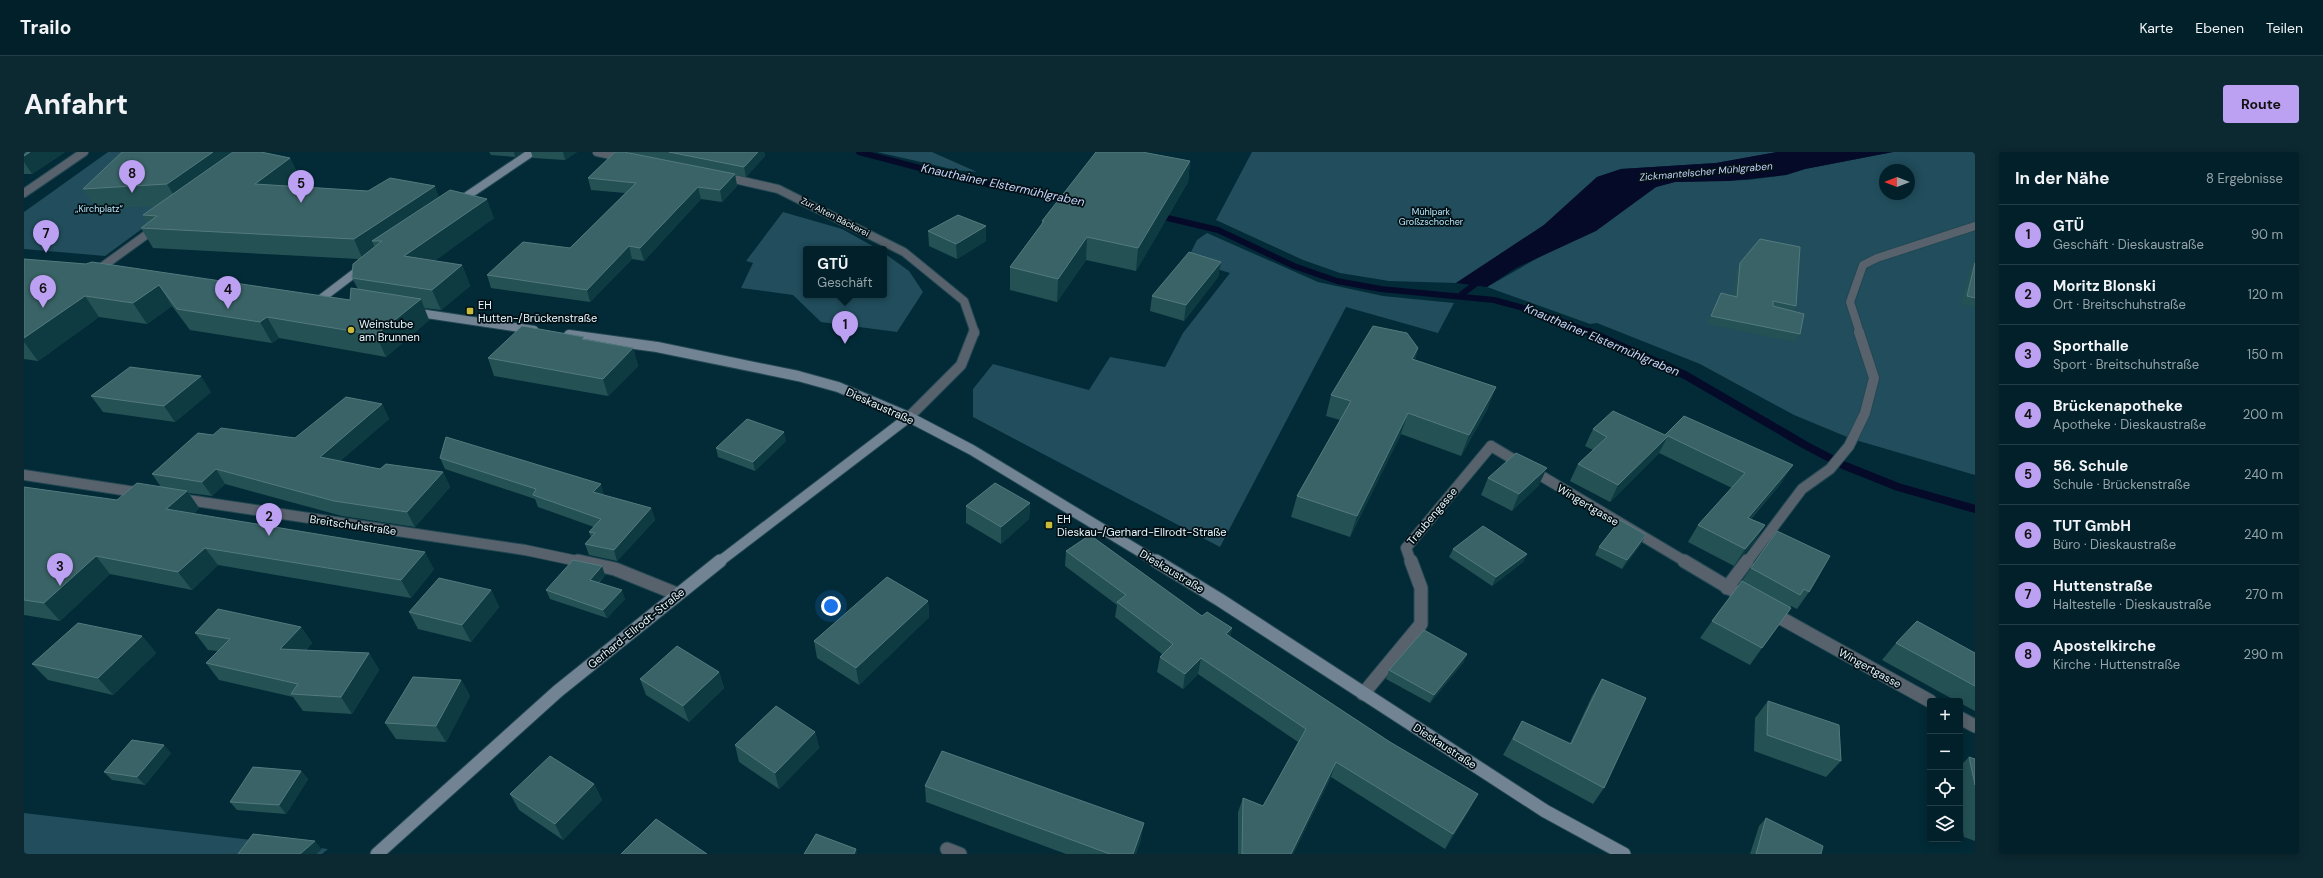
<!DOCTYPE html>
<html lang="de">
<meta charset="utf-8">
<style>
body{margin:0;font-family:"DM Sans",sans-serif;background:#0c2831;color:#f1f3f6}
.controls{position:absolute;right:12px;bottom:12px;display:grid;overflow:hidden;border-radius:4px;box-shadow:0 2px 10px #0003}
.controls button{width:36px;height:36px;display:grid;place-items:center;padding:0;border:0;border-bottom:1px solid #233e46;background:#022029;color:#f1f3f6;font:20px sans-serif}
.compass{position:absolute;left:1855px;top:12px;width:36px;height:36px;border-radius:50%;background:#022029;box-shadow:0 2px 10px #0003;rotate:270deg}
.you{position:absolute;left:807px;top:454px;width:14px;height:14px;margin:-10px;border:3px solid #fff;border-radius:50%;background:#1a73e8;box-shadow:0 0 0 6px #1a73e833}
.badge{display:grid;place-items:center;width:26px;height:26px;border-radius:50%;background:#bca0f2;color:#111;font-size:13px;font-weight:700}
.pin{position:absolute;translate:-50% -33px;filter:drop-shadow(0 1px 2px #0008)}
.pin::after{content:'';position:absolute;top:21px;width:14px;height:12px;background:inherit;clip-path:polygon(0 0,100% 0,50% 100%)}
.popup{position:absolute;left:779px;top:94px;width:84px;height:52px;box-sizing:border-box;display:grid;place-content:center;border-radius:4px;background:#022029;filter:drop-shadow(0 1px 3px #0005);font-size:13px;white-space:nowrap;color:#96a3a8}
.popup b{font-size:15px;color:#f1f3f6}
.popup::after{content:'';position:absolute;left:50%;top:100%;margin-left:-8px;border:8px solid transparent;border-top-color:#022029}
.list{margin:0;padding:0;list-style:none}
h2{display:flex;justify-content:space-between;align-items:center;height:52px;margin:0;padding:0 16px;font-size:17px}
h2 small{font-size:13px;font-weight:400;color:#96a3a8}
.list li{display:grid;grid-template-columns:26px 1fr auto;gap:12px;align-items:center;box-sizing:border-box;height:60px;padding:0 16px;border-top:1px solid #233e46}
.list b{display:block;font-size:15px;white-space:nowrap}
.list p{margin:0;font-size:13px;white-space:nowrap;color:#96a3a8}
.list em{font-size:13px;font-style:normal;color:#96a3a8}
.icon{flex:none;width:22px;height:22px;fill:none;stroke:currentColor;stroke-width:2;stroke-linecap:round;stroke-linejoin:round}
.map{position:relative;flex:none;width:1951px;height:702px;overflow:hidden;border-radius:4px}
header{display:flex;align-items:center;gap:24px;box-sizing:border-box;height:56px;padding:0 20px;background:#022029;border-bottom:1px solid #233e46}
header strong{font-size:19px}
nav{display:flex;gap:22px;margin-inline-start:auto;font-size:14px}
.intro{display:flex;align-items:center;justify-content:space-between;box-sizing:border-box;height:96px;padding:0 24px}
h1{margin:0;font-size:28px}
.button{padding:10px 18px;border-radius:4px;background:#bca0f2;color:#111;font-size:14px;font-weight:700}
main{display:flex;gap:24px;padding:0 24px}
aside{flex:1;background:#022029;border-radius:4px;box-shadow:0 2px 10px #0003}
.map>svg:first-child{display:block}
</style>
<header>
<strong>Trailo</strong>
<nav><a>Karte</a><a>Ebenen</a><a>Teilen</a></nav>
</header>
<div class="intro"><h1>Anfahrt</h1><a class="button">Route</a></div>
<main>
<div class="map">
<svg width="1951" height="702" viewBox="0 0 1951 702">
<rect width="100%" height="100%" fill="#022b37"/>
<!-- green -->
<g fill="#214d5c" fill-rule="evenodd">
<path d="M84,0H223L81,104L0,97V60Z"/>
<path d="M853,0H908L953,20L932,18Z"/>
<path d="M1228,0H1753L1692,11L1597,17L1573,25L1520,73L1432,131L1365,129L1316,121L1279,108L1192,68Z"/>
<path d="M1869,0H1951V323L1828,287L1770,263L1676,212L1573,171L1566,172L1463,135L1608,52L1632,35L1651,30L1724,28L1762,23L1781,17ZM1861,18H1885V42H1861Z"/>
<path d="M759,60L818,77L854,97H782V143H860V101L885,119L899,140L873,180L797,170L769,143L717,136L729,111L722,109Z"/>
<path d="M1183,81L1294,130L1359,144L1430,151L1414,181L1322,155L1196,395L949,265V237L969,212L1065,238L1086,205L1141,215L1159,181L1206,121L1163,108L1173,88Z"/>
<path d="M0,661L304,697L298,702H0Z"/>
</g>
<!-- water -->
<path fill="#060a29" d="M1753,0H1869L1781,17L1762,23L1705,29L1651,30L1632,35L1572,79L1492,116L1463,135L1432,131L1520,73L1573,25L1597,17L1692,11Z"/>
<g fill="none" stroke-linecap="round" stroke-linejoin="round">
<!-- stream-far1 -->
<g stroke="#060a29" stroke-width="6">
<path d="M835,0L938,27L1047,48"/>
<path d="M1131,63L1194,78L1270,114L1313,129L1357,137L1470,148L1511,159L1568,181"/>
<path d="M1438,142L1458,127"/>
</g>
<!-- stream -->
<path stroke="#060a29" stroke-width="8" d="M1565,180L1661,223L1781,293L1819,313L1874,335L1951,357"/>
<!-- service-far2 casing -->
<g stroke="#224853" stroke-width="10">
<path id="service-far2" d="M75,117L133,75"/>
</g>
<!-- service-far1 casing -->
<g stroke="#224853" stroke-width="12">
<path id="service-far1" d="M1387,410L1382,396L1467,294"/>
</g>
<!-- service casing -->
<g stroke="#224853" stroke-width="15">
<path id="service" d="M1339,542L1397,472V436L1387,409"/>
</g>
<!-- minor-far2 casing -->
<g stroke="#224853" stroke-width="10">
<g id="minor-far2">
<path d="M573,0L601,6"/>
<path d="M697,24L754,37L880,100L940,149L951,181"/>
<path d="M0,41L60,0"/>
<path d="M1836,181L1826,150L1839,113L1853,106L1951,74"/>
</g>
</g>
<!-- minor-far1 casing -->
<g stroke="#224853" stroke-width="12">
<g id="minor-far1">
<path d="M885,265L937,213L950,180"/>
<path d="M1467,294L1662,410"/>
<path d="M0,323L118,341"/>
<path d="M157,347L501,398L558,410"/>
<path d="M1723,410L1778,337L1806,317L1825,294L1841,261L1850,226L1835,180"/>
</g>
</g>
<!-- minor casing -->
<g stroke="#224853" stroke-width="15">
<g id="minor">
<path d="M554,409L591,417L653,442"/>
<path d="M1660,409L1722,446"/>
<path d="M1703,436L1723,409"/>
<path d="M1746,460L1906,549"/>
<path d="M1936,566L1951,574"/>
<path d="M923,697L936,702"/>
</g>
</g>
<!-- secondary-far2 casing -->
<g stroke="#224853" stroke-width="10">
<g id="secondary-far2">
<path d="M434,50L508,0"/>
<path d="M298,146L340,114"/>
<path d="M389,160L510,178"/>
</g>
</g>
<!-- secondary-far1 casing -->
<g stroke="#224853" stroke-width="12">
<g id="secondary-far1">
<path d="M545,183L633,195L774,224L814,235L885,265L948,298L1133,410"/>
<path d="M695,410L885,265"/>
</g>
</g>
<!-- secondary casing -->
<g stroke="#224853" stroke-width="15">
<g id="secondary">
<path d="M1132,409L1196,448L1521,659L1600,702"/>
<path d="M353,702L534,539L696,409"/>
</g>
</g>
<!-- service-far2 -->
<use href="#service-far2" stroke="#57626c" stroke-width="8"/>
<!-- service-far1 -->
<use href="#service-far1" stroke="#57626c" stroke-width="10"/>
<!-- service -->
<use href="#service" stroke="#57626c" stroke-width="13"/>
<!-- minor-far2 -->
<use href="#minor-far2" stroke="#57626c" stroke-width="8"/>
<!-- minor-far1 -->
<use href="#minor-far1" stroke="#57626c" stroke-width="10"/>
<!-- minor -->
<use href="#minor" stroke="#57626c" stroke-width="13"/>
<!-- secondary-far2 -->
<use href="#secondary-far2" stroke="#728394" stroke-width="8"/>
<!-- secondary-far1 -->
<use href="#secondary-far1" stroke="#728394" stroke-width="10"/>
<!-- secondary -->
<use href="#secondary" stroke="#728394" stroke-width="13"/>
</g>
<!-- wall -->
<g fill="#245154">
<path d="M0,0H41L8,22H0Z"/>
<path d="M465,0H499L491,5L467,3Z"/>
<path d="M507,0H553L541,8L509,6Z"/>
<path d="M605,0H740L741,4L722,25L711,23L713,34L698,50L677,47L620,109L608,107L566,150L467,136L463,123L546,96L601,41L567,38L564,26L605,1Z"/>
<path d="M266,6L275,25L263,34L415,45L470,66L410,109L438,113L446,134L417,158L400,156L405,168L362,205L255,186L248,191L166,178L148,154L123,172L75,165L14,209L0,207V107L326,148L334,137L328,126L334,107L129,96L117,76L123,71L119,63L133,54L72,57L59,37Z"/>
<path d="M1166,9L1164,30L1112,119L1062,108L1033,150L986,138V115L1017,73L1018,69Z"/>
<path d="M962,74V89L933,107L905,94L904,79Z"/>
<path d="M1951,107V156L1937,152L1947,113Z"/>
<path d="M1197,110L1194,125L1160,169L1126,159L1128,144Z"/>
<path d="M1716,111L1772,154L1769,159L1776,182L1771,190L1683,172L1693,149L1697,141L1709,144L1712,119Z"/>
<path d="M561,187L609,196L614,214L584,244L470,224L464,206Z"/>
<path d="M1394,196L1391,208L1464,256L1437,304L1377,282L1326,385L1267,365L1273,344L1316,268L1302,264L1307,243Z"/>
<path d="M187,240L151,270L79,260L67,244Z"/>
<path d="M358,252L365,267L316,309L356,317L419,320L426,335L391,375L318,364L201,332L188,344L165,341L175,356L169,362L410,417L387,446L194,413L168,438L86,422L36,469L0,463V335L93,348L137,335L128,322L189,283L271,286Z"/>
<path d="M1569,277L1641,283L1758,330L1727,367L1741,373L1730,390L1710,414L1664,390L1674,373L1708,336L1635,301L1586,350L1546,329L1554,312L1569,298L1561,294Z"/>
<path d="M762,289L731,319L694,305L692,296Z"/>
<path d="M416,306L580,343L627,356L631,368L593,409L565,403L561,392L567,385L565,380L570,375L514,355L511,347L421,317Z"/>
<path d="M1464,326L1515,333L1488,359L1457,343Z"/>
<path d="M1006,351L1005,367L977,392L942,371V354Z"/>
<path d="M1753,379L1785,440L1773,457L1767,454L1738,496L1726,513L1676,486L1688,469L1718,429Z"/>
<path d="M1617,392L1598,417L1571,403L1575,395Z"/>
<path d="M1429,397L1503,402L1499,410L1468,434L1425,405Z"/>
<path d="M1042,399L1178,464L1208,476L1206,485L1446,657L1421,697L1307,625L1269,702H1214V660L1219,646L1239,654L1274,590L1174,522L1159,537L1133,520L1136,505L1138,502L1091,465L1093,453L1041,414Z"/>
<path d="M581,423L575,431L601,447L583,466L526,447L522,438Z"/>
<path d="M467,438L475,455L447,490L394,477L385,460Z"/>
<path d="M904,449L905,465L835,533L793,506L790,489Z"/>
<path d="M277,475L288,491L282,498L345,501L355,518L328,562L279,559L269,545L195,528L182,511L194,499L184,498L171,481Z"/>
<path d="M118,484L132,501L89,543L24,528L8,512Z"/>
<path d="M1872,491L1951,501V559L1936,551V549H1932L1858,508Z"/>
<path d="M1443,502L1439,511L1406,551L1362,527L1365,518Z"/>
<path d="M695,520L700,536L665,570L622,543L616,527Z"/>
<path d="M1578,527L1580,636L1569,652L1479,603L1498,569L1546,591L1568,544Z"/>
<path d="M437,528L446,544L422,590L372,587L361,571Z"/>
<path d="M1744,549L1817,609L1802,625L1730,599L1731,566Z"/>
<path d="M791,580L795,596L755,637L715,610L711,593Z"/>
<path d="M147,601L121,633L88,628L80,620Z"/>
<path d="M1945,605L1951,607V689L1940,685L1936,664V614Z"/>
<path d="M277,619L284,627L262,662L213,658L206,650Z"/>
<path d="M570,632L578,648L539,688L495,658L486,642Z"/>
<path d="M901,634L1117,687L1112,702H1042L902,650Z"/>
<path d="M1742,666L1797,702H1726L1735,674Z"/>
</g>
<!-- shaded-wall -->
<g fill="#0d3b41">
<path d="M6,0H41L8,22L0,10V4Z"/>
<path d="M189,0H213L155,52L143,32Z"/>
<path d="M490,0H499L491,5Z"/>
<path d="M539,0H553L541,8Z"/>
<path d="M734,0H740L741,4L722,25L720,15Z"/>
<path d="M266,6L275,25L241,52L231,32Z"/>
<path d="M1166,9L1164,30L1112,119L1114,96Z"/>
<path d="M711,22L713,34L698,50L696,38Z"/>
<path d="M411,34L418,54L348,89L352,99L339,108L330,87Z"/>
<path d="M674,35L677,47L620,109L616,96Z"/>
<path d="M463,47L470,66L389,125L380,104Z"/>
<path d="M962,74V89L933,107L932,92Z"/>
<path d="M1063,85L1062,108L1033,150L1034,127Z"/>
<path d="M605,94L608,107L566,150L563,138Z"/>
<path d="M1197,110L1194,125L1160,169L1162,153Z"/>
<path d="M438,113L446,134L417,158L408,138Z"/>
<path d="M135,133L148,154L123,172L109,151Z"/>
<path d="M61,144L75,165L14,209L0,190V186Z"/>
<path d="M397,147L405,168L362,205L352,183Z"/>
<path d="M243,165L255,186L248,191L236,170Z"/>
<path d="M609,196L614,214L584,244L579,227Z"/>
<path d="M1394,196L1388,217V207Z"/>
<path d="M177,224L187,240L151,270L140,254Z"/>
<path d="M1472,235L1464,256L1437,304L1445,283Z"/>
<path d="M358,252L365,267L304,319L296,305Z"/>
<path d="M1384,261L1377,282L1326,385L1333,364Z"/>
<path d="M760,280L762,289L731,319L729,310Z"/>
<path d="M1644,284L1635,301L1586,350L1594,333Z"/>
<path d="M1769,313L1758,330L1713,382L1724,366Z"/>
<path d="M1523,316L1515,333L1488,359L1495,342Z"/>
<path d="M192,317L201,332L188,344L178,330Z"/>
<path d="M419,320L426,335L391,375L383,360Z"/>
<path d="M577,332L580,343L569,340Z"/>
<path d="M163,339L175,356L155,375L142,357Z"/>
<path d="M1006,351L1005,367L977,392V375Z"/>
<path d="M627,356L631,368L593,409L590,398Z"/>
<path d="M1741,373L1730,390L1710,414L1721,397Z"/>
<path d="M1622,383L1617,392L1598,417L1603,408Z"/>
<path d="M181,396L194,413L168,438L154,420Z"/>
<path d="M401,400L410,417L387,446L377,428Z"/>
<path d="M1503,402L1499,410L1468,434L1472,425Z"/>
<path d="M72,404L86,422L36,469L20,451Z"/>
<path d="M578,414L581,423L569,436L566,428Z"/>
<path d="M467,438L475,455L447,490L438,473Z"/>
<path d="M598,438L601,447L583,466L579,458Z"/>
<path d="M904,449L905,465L835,533L832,516Z"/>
<path d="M277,475L288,491L267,513L256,497Z"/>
<path d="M1208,476L1205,491L1202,482Z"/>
<path d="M118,484L132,501L89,543L74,526Z"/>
<path d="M345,501L355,518L328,562L317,545Z"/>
<path d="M1443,502L1439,511L1406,551L1410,543Z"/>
<path d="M1177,506L1174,522L1159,537L1161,522Z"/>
<path d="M695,520L700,536L665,570L659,554Z"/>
<path d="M437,528L446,544L422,590L412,574Z"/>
<path d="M791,580L795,596L755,637L751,621Z"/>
<path d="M140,593L147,601L121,633L113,625Z"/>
<path d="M1312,610L1307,625L1269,702H1267Z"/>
<path d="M277,619L284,627L262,662L255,653Z"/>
<path d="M570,632L578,648L539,688L531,672Z"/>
<path d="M1454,642L1446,657L1421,697L1429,682Z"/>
<path d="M1120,671L1117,687L1112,702H1109Z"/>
<path d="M291,689L298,697L292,702H276Z"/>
<path d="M832,697L833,702H830Z"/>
</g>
<!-- building -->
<g fill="#396366" stroke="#547a7e">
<path d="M0,0H6L0,4Z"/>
<path d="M98,0H189L143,32L59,37Z"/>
<path d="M209,0H237L266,6L231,32L344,39L366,26L411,34L330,87L117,76L133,64L119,63Z"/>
<path d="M591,0H600L711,22L696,38L674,35L616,96L605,94L563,138L463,123L499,90L546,96L612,31L564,26Z"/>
<path d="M645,0H734L720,15Z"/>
<path d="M1072,0H1118L1166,9L1114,96L1063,85L1034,127L986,115L1020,69H1018Z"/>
<path d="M426,38L463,47L380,104L438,113L408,138L328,126L329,112L358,89H348Z"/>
<path d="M934,63L962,74L932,92L904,79Z"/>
<path d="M1736,87L1776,95L1772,154L1749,149V154L1780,162L1776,182L1687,164L1697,141L1713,145L1716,111Z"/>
<path d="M1165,100L1197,110L1162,153L1128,144Z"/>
<path d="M0,107L62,112L68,110L326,148L327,136L397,147L352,183L243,165L236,170L153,157L135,133L109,151L61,144L0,186Z"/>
<path d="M1951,111V146L1943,144Z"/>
<path d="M498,174L560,185L558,187L609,196L579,227L464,206Z"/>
<path d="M1349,174L1383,181L1394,196L1388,207L1472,235L1445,283L1384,261L1333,364L1273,344L1327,249L1307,243Z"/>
<path d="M106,215L177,224L140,254L67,244Z"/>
<path d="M322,245L358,252L296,305L356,317L362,312L419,320L383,360L310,349L192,317L178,330L128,322L174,281L189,283L197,276L271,286Z"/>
<path d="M1589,259L1641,283L1660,264L1769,313L1724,366L1741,373L1721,397L1674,373L1721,321L1644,284L1594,333L1554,312L1583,285L1569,277Z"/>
<path d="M723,267L760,280L729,310L692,296Z"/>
<path d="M422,285L577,332L569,340L627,356L590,398L561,392L571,381L565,380L577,367L509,343L512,337L416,306Z"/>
<path d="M1492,301L1523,316L1495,342L1464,326Z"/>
<path d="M113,331L163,339L142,357L401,400L377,428L181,396L154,420L72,404L20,451L0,448V335L93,348Z"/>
<path d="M971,331L1006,351L977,375L942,354Z"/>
<path d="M1596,368L1622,383L1603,408L1575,395Z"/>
<path d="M1459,374L1503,402L1472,425L1429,397Z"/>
<path d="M1753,379L1806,404L1785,440L1780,437L1776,443L1727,416Z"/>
<path d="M1066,383L1178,464L1183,460L1208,476L1202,482L1366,590L1454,642L1429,682L1312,610L1267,702H1218L1219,646L1239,654L1282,577L1177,506L1161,522L1136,505L1149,492L1093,450L1102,443L1042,399Z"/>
<path d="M549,408L578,414L566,428L598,438L579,458L522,438Z"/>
<path d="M863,425L904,449L832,516L790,489Z"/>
<path d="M415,426L467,438L438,473L385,460Z"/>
<path d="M1718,429L1767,456L1738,496L1688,469Z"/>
<path d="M194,457L277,475L256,497L345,501L317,545L267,542L274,532L182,511L206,487L171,481Z"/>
<path d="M1893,469L1951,501V534L1872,491Z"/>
<path d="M54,471L118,484L74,526L8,512Z"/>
<path d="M1400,478L1443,502L1410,543L1365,518Z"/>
<path d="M653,494L695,520L659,554L616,527Z"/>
<path d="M389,525L437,528L412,574L361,571Z"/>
<path d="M1578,527L1622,546L1580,636L1489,587L1498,569L1547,592Z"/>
<path d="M1744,549L1815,573L1817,609L1743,583Z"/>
<path d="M752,554L791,580L751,621L711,593Z"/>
<path d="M108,588L140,593L113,625L80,620Z"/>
<path d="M918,599L1120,671L1109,702H1086L901,634Z"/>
<path d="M526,604L570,632L531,672L486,642Z"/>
<path d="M1945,605L1951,607V633Z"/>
<path d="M229,615L277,619L255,653L206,650Z"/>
<path d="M1742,666L1799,694L1797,702H1732Z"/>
<path d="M632,667L683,702H597Z"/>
<path d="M229,682L291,689L276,702H214Z"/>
<path d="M792,682L832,697L830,702H780Z"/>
</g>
<!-- markers -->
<g fill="#caba3a" stroke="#031116" stroke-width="1.5">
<rect x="442" y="155" width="8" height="8" rx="2"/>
<circle cx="327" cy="178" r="4"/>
<rect x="1021" y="369" width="8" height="8" rx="2"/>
</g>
<g text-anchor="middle" stroke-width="3.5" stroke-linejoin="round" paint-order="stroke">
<!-- far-park labels -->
<g font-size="9" fill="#b6e6f9" stroke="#031116">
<text x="75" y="60">„Kirchplatz“</text>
<text x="1407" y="63">Mühlpark<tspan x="1407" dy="10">Großzschocher</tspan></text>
</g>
<!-- far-street labels -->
<g font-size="9" fill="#e7f7fd" stroke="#031116">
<text transform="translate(811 65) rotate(27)" y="3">Zur Alten Bäckerei</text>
</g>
<!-- far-water labels -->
<g font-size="10" font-style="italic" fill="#c8d4fb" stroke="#031116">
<text transform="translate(1682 19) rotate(-5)" y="4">Zickmantelscher Mühlgraben</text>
</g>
<!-- poi labels -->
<g font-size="11" fill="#e7f7fd" stroke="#031116" text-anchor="start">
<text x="454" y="157">EH<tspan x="454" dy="13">Hutten-/Brückenstraße</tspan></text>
<text x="335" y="176">Weinstube<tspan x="335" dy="13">am Brunnen</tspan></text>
<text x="1033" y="371">EH<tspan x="1033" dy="13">Dieskau-/Gerhard-Ellrodt-Straße</tspan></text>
</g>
<!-- street labels -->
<g font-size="11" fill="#e7f7fd" stroke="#031116">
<text transform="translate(856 254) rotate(24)" y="4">Dieskaustraße</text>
<text transform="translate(1564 353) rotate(31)" y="4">Wingertgasse</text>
<text transform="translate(1408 364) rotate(-50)" y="4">Traubengasse</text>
<text transform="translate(329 373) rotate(8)" y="4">Breitschuhstraße</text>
<text transform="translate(1148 419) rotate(31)" y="4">Dieskaustraße</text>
<text transform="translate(612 476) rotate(-39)" y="4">Gerhard-Ellrodt-Straße</text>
<text transform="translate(1846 516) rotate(29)" y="4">Wingertgasse</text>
<text transform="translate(1421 594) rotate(33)" y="4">Dieskaustraße</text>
</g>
<!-- water labels -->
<g font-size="12" font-style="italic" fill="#c8d4fb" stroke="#031116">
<text transform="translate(979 33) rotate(12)" y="4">Knauthainer Elstermühlgraben</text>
<text transform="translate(1578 188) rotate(23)" y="4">Knauthainer Elstermühlgraben</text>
</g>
</g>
</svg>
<div class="controls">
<button>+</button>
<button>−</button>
<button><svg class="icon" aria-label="locate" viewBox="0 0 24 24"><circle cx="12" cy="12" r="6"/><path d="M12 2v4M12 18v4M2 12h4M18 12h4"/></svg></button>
<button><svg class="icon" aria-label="layers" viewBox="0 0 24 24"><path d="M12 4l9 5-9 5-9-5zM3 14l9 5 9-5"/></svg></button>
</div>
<svg class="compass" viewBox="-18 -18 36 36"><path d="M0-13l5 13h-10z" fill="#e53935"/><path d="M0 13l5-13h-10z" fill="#96a3a8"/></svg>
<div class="you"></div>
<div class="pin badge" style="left:821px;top:192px">1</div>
<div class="popup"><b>GTÜ</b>Geschäft</div>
<div class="pin badge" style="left:245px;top:384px">2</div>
<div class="pin badge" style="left:36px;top:434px">3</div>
<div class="pin badge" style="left:204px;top:157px">4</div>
<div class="pin badge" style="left:277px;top:51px">5</div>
<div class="pin badge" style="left:19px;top:156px">6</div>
<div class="pin badge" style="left:22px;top:101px">7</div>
<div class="pin badge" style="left:108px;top:41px">8</div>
</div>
<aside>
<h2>In der Nähe<small>8 Ergebnisse</small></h2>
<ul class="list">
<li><span class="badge">1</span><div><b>GTÜ</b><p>Geschäft · Dieskaustraße</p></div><em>90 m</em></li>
<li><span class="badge">2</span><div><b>Moritz Blonski</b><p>Ort · Breitschuhstraße</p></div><em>120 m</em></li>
<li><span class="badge">3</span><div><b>Sporthalle</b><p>Sport · Breitschuhstraße</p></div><em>150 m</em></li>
<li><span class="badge">4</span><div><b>Brückenapotheke</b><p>Apotheke · Dieskaustraße</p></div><em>200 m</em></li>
<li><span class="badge">5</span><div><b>56. Schule</b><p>Schule · Brückenstraße</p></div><em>240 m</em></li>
<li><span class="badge">6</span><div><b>TUT GmbH</b><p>Büro · Dieskaustraße</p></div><em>240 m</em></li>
<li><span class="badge">7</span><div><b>Huttenstraße</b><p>Haltestelle · Dieskaustraße</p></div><em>270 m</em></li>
<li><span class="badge">8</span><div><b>Apostelkirche</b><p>Kirche · Huttenstraße</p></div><em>290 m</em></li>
</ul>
</aside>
</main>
